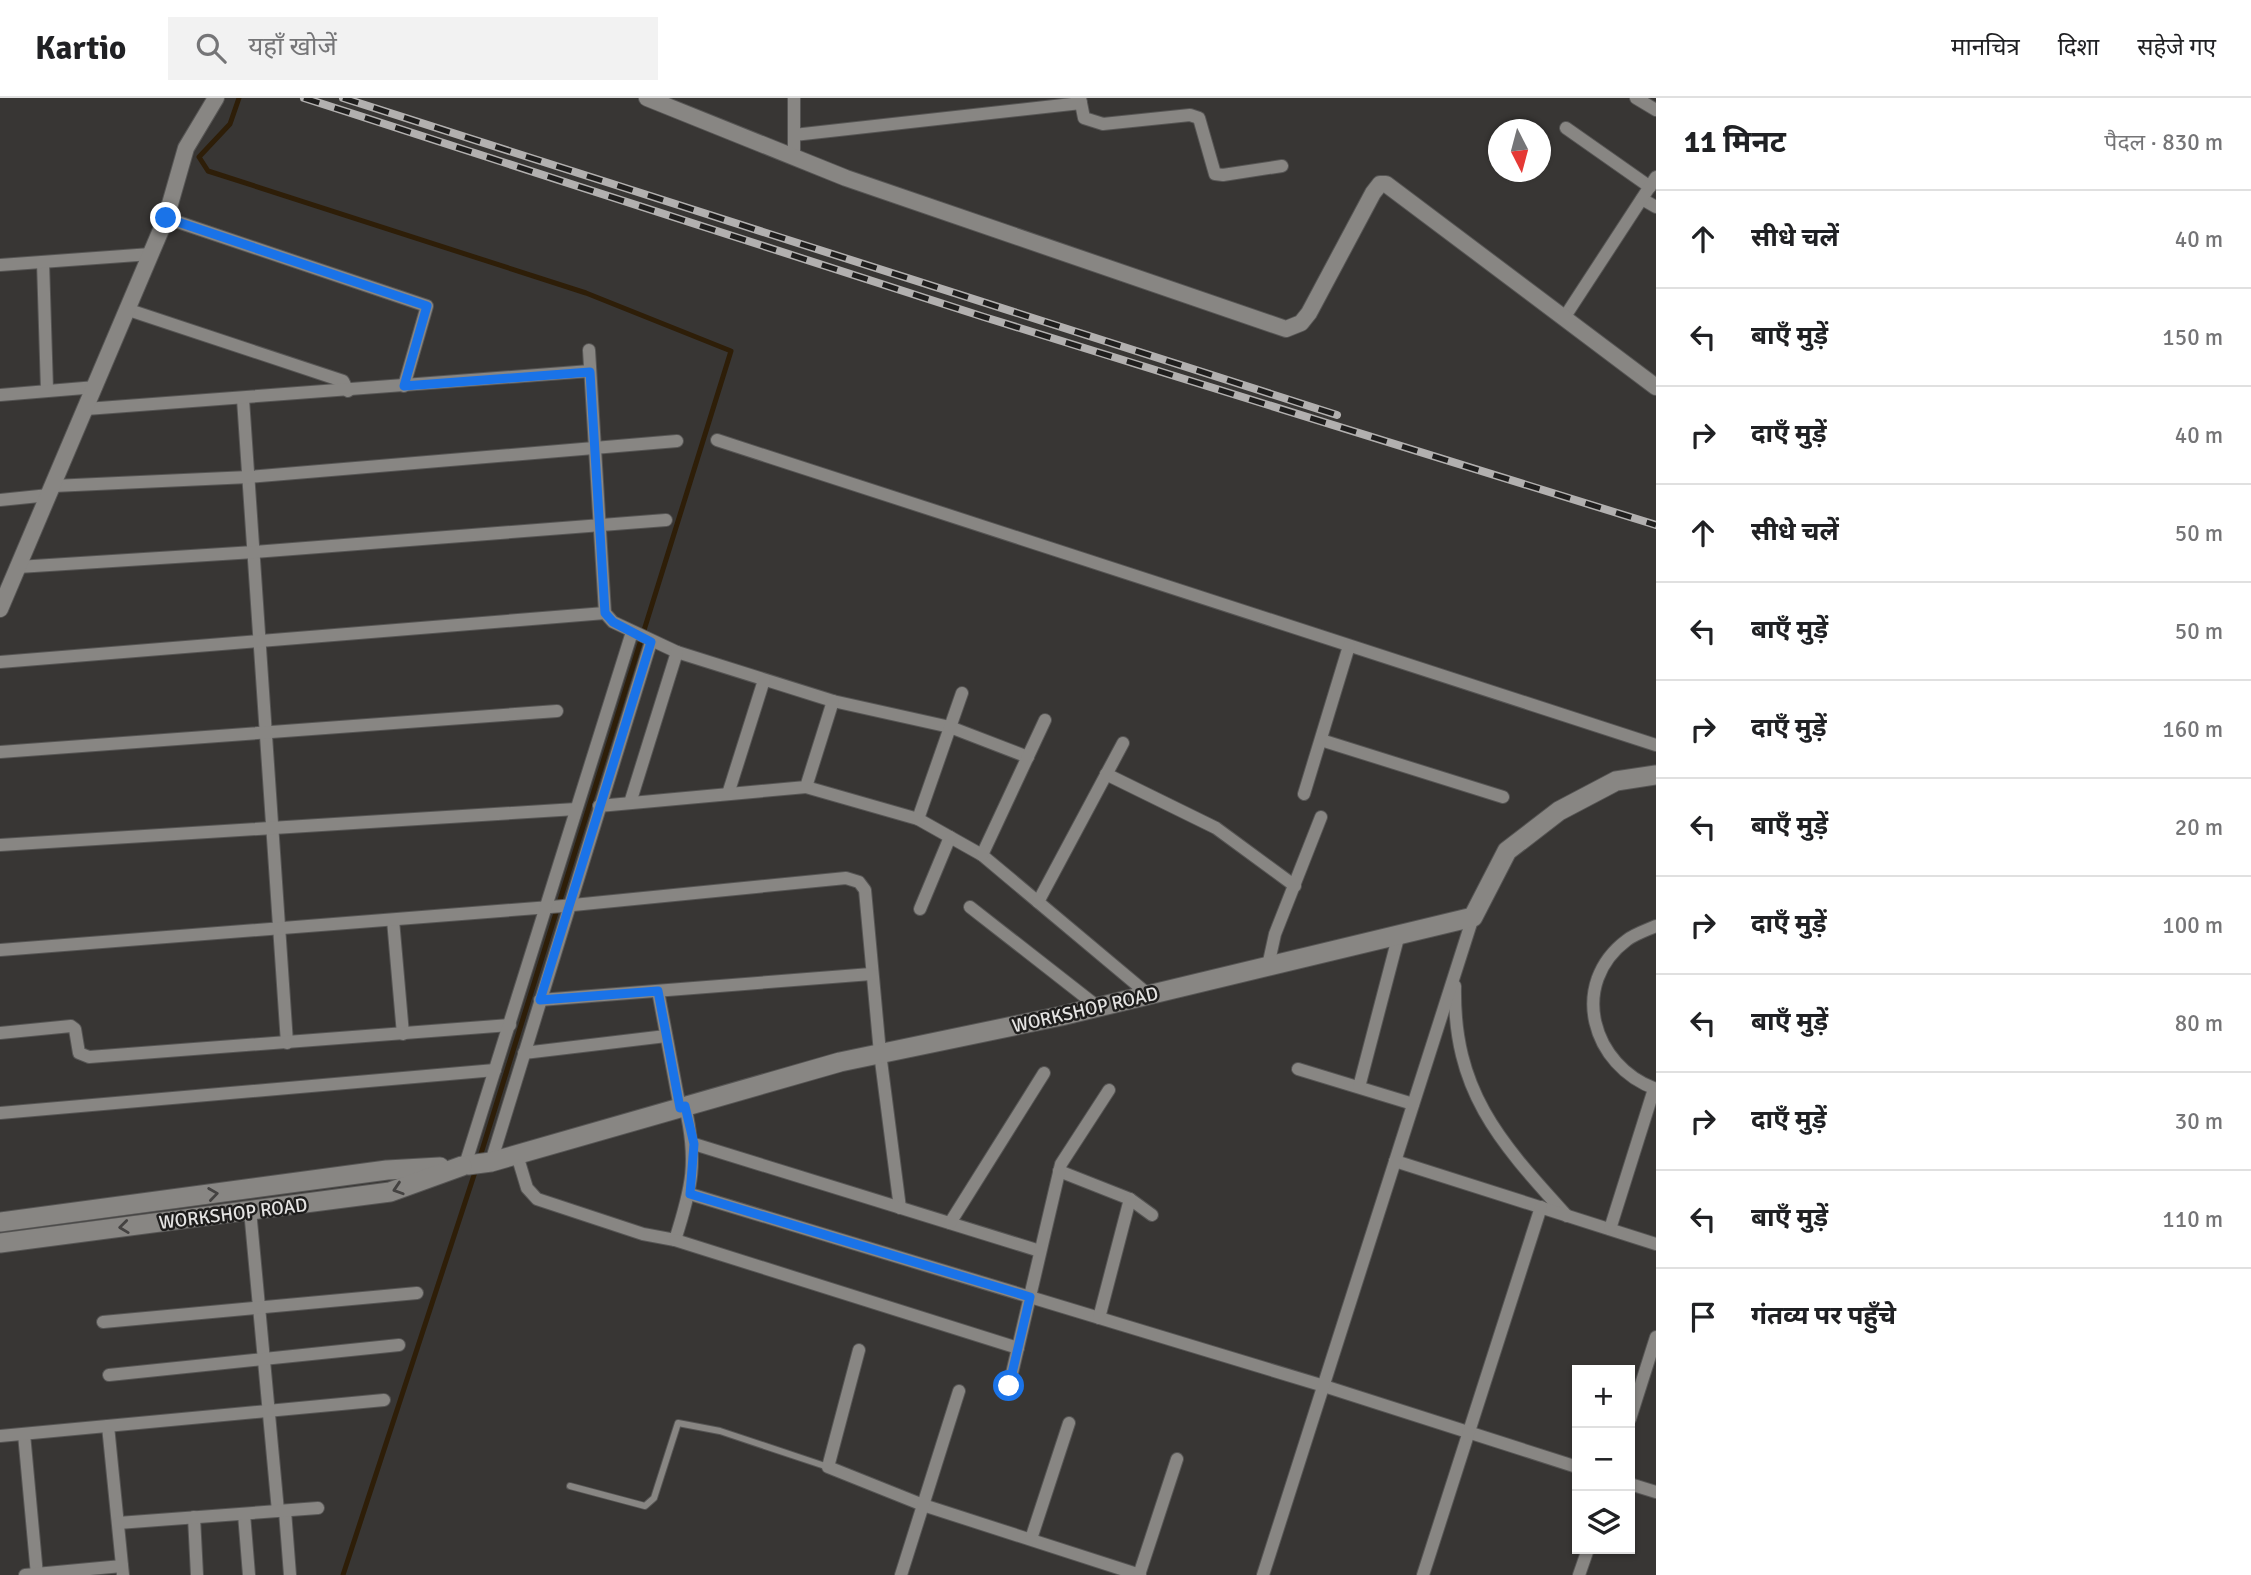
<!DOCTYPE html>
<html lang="hi">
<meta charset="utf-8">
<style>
body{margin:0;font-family:Signika,"Noto Sans Devanagari",sans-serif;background:#f2f2f2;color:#202124}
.controls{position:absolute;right:21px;bottom:21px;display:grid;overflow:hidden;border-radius:0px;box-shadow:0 2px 5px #0004}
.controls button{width:63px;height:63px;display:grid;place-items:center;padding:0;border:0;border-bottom:2px solid #e0e0e0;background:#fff;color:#202124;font:35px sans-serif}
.compass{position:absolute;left:1488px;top:21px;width:63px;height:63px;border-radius:50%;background:#fff;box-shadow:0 2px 5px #0004;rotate:174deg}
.stop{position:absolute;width:21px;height:21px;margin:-16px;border:5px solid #1a73e8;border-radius:50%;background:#fff}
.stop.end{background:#1a73e8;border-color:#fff;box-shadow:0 2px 7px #0008}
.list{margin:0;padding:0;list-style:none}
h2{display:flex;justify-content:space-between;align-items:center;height:91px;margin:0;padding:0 28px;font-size:30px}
h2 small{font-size:23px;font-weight:400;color:#757577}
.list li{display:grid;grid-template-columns:46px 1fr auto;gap:21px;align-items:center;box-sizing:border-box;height:98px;padding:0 28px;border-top:2px solid #e0e0e0}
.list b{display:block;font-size:26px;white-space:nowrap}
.list em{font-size:23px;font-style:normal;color:#757577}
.icon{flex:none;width:38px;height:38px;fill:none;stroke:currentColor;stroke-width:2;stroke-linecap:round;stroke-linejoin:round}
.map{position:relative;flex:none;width:1656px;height:1477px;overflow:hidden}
header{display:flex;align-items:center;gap:42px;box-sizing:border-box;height:98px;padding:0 35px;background:#fff;border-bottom:2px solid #e0e0e0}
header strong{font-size:33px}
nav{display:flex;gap:38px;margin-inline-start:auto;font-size:24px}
.search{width:490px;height:63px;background:#f2f2f2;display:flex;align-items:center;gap:18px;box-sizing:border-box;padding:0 24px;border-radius:0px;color:#757577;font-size:26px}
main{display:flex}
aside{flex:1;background:#fff}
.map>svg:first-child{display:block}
</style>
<header>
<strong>Kartio</strong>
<div class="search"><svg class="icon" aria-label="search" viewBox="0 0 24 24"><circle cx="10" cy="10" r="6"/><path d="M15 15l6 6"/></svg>यहाँ खोजें</div>
<nav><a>मानचित्र</a><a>दिशा</a><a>सहेजे गए</a></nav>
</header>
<main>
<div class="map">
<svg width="1656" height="1477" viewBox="0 0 1656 1477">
<rect width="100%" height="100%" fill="#383634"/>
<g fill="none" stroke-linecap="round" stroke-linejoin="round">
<!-- stream -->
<g stroke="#2e1e08" stroke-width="5">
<path d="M239,0L230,26L199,59L208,73L586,195L731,253L479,1062"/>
<path d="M343,1477L476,1071"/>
</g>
<!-- service casing -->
<g stroke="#565554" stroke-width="8">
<path id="service" d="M570,1388L645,1408L654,1400L678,1325L720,1333L828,1369"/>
</g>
<!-- minor casing -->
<g stroke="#565554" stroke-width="14">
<g id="minor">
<path d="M1080,0L1084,20L1103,26L1190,17L1199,20L1215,76L1223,77L1282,68"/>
<path d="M1636,0L1656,12"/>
<path d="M1566,30L1650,89"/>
<path d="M794,37L1081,5"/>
<path d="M794,59V0"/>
<path d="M1642,101L1656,109"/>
<path d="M166,120L427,208L404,288"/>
<path d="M43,164L47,292"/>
<path d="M0,167L151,156"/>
<path d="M129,212L343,283L348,293"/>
<path d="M1564,220L1656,79"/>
<path d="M589,252L605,515L613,524L677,554L833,603L950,629L1028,659"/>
<path d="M0,297L96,289"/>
<path d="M243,301L287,945"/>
<path d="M86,311L590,273"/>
<path d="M717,342L1656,647"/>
<path d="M53,388L249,379L677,343"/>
<path d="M0,402L49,397"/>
<path d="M18,469L254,454L666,422"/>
<path d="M0,564L605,515"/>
<path d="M1321,642L1503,699"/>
<path d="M0,654L557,613"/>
<path d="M1106,676L1216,730L1295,788"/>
<path d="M806,689L918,721L982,757L1149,897"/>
<path d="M728,696L764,582"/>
<path d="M1304,696L1349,548"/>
<path d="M630,705L677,554"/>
<path d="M599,708L806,689L833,603"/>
<path d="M918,721L962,595"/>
<path d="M0,747L576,711"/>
<path d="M982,757L1045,622"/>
<path d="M1038,804L1123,645"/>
<path d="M970,809L1098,909"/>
<path d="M920,811L950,739"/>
<path d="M393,822L403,936"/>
<path d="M1656,828C1647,832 1635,836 1627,842C1568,886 1592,968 1656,991"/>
<path d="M0,852L563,808L846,780L859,784L865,792L880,955L900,1110"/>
<path d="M1268,868L1275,836L1321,719"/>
<path d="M1455,888C1453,994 1500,1044 1567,1118"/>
<path d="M658,893L680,1010"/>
<path d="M540,902L871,876"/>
<path d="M0,935L71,928L75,931L79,955L89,959L510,927"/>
<path d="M524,955L666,938"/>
<path d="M1298,971L1413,1006"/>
<path d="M1359,989L1399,836"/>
<path d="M0,1015L495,972"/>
<path d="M694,1046L1040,1153"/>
<path d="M517,1057L527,1090L537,1101L643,1136L675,1142C692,1089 698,1064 685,1008"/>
<path d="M1395,1063L1656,1146"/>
<path d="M491,1064L651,544"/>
<path d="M465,1067L632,534"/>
<path d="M1059,1073L1130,1101L1152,1117"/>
<path d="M690,1096L1324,1288L1577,1369"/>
<path d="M250,1112L278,1413"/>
<path d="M950,1125L1044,975"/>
<path d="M1610,1131L1654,991"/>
<path d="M675,1142L1018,1250"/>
<path d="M1099,1220L1130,1101"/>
<path d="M103,1224L417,1195"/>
<path d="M859,1252L828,1369L923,1407L1140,1477"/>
<path d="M109,1277L399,1247"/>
<path d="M1009,1288L1061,1066L1109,992"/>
<path d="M1630,1321L1656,1239"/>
<path d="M108,1328L123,1477"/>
<path d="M24,1336L37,1477"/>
<path d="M0,1338L384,1302"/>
<path d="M1630,1386L1656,1394"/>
<path d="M285,1413L290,1477"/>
<path d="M244,1416L249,1477"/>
<path d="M194,1419L197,1477"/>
<path d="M118,1425L318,1410"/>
<path d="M1031,1441L1069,1325"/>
<path d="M25,1477L122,1468"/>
<path d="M901,1477L959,1293"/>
<path d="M1139,1477L1177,1361"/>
<path d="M1263,1477L1473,819"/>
<path d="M1423,1477L1541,1109"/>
<path d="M1579,1477L1588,1451"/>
</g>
</g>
<!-- tertiary casing -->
<g stroke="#565554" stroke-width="18">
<g id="tertiary">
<path d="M647,0L846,80L1286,231L1301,225L1309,215L1373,95L1380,86H1386L1656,289"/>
<path d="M0,511L166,120L186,50L216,0"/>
</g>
</g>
<!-- secondary casing -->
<g stroke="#565554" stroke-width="21">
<g id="secondary">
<path d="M468,1067L491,1064L840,964L1061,918L1473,819L1507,753L1559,713L1616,683L1656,677"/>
<path d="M0,1124L387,1072L440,1069"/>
<path d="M0,1145L390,1094L462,1068"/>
</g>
</g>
<!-- service -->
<use href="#service" stroke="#888683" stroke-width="6"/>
<!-- minor -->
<use href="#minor" stroke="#888683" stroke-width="12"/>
<!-- tertiary -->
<use href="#tertiary" stroke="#888683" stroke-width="16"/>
<!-- secondary -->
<use href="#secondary" stroke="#888683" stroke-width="19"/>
<!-- rail casing -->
<g stroke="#b2b0af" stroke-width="8">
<g id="rail">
<path d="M304,0L984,219L1656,427"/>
<path d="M343,0L1337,317"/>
</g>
</g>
<!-- rail -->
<use href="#rail" stroke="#1f1e1d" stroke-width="5" stroke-dasharray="16" stroke-linecap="butt"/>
</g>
<!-- one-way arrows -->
<defs><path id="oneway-chevron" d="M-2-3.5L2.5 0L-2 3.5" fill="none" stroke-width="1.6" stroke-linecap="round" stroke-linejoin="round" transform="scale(1.75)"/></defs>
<g stroke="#444241">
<use href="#oneway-chevron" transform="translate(398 1091) rotate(162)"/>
<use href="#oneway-chevron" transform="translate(213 1096) rotate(-8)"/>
<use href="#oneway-chevron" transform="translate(124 1129) rotate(173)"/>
</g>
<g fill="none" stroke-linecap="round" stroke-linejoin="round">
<!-- route -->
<path stroke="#1a73e8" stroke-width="9" d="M166,120L427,208L404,288L590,274L605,515L613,524L651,544L540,902L658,893L680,1010L685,1008L694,1046L690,1096L1030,1199L1009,1288"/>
</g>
<g text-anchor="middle" stroke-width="5" stroke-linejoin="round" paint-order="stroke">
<!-- street labels -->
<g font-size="19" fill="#e5e4e3" stroke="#1f1e1d">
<text transform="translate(1085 911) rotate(-13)" y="7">WORKSHOP ROAD</text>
<text transform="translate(233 1115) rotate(-7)" y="7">WORKSHOP ROAD</text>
</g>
</g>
</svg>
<div class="controls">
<button>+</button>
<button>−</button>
<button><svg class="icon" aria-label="layers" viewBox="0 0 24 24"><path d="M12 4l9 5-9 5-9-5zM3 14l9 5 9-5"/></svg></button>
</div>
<svg class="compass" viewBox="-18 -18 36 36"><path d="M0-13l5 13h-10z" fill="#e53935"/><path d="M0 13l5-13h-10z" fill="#757577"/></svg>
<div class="stop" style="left:1009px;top:1288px"></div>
<div class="stop end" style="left:166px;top:120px"></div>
</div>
<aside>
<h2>11 मिनट<small>पैदल · 830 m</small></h2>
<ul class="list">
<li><svg class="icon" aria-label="ahead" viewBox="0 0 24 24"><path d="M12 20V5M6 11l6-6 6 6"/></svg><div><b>सीधे चलें</b></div><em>40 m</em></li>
<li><svg class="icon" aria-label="left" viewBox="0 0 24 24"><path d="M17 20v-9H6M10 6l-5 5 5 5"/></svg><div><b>बाएँ मुड़ें</b></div><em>150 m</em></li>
<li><svg class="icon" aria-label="right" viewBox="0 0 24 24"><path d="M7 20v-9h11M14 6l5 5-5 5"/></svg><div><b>दाएँ मुड़ें</b></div><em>40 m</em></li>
<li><svg class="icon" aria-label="ahead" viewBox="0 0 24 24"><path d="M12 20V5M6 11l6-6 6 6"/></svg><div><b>सीधे चलें</b></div><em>50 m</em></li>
<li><svg class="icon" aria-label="left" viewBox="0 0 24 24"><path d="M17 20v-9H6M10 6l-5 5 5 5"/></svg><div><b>बाएँ मुड़ें</b></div><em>50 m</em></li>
<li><svg class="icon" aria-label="right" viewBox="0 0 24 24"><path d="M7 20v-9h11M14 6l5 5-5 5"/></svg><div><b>दाएँ मुड़ें</b></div><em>160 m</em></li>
<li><svg class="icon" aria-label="left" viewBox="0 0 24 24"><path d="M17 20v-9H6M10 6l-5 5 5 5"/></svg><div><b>बाएँ मुड़ें</b></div><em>20 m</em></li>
<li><svg class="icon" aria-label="right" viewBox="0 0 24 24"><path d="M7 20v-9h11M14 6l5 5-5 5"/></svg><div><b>दाएँ मुड़ें</b></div><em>100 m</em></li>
<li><svg class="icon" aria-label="left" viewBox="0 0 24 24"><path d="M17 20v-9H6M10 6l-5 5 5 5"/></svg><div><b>बाएँ मुड़ें</b></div><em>80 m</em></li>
<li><svg class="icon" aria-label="right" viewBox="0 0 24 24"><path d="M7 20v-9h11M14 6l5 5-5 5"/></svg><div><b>दाएँ मुड़ें</b></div><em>30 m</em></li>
<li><svg class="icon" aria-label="left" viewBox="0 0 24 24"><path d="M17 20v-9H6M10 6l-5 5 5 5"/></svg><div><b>बाएँ मुड़ें</b></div><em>110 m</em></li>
<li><svg class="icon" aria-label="arrive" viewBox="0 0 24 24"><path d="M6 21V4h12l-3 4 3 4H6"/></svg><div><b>गंतव्य पर पहुँचे</b></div></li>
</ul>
</aside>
</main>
